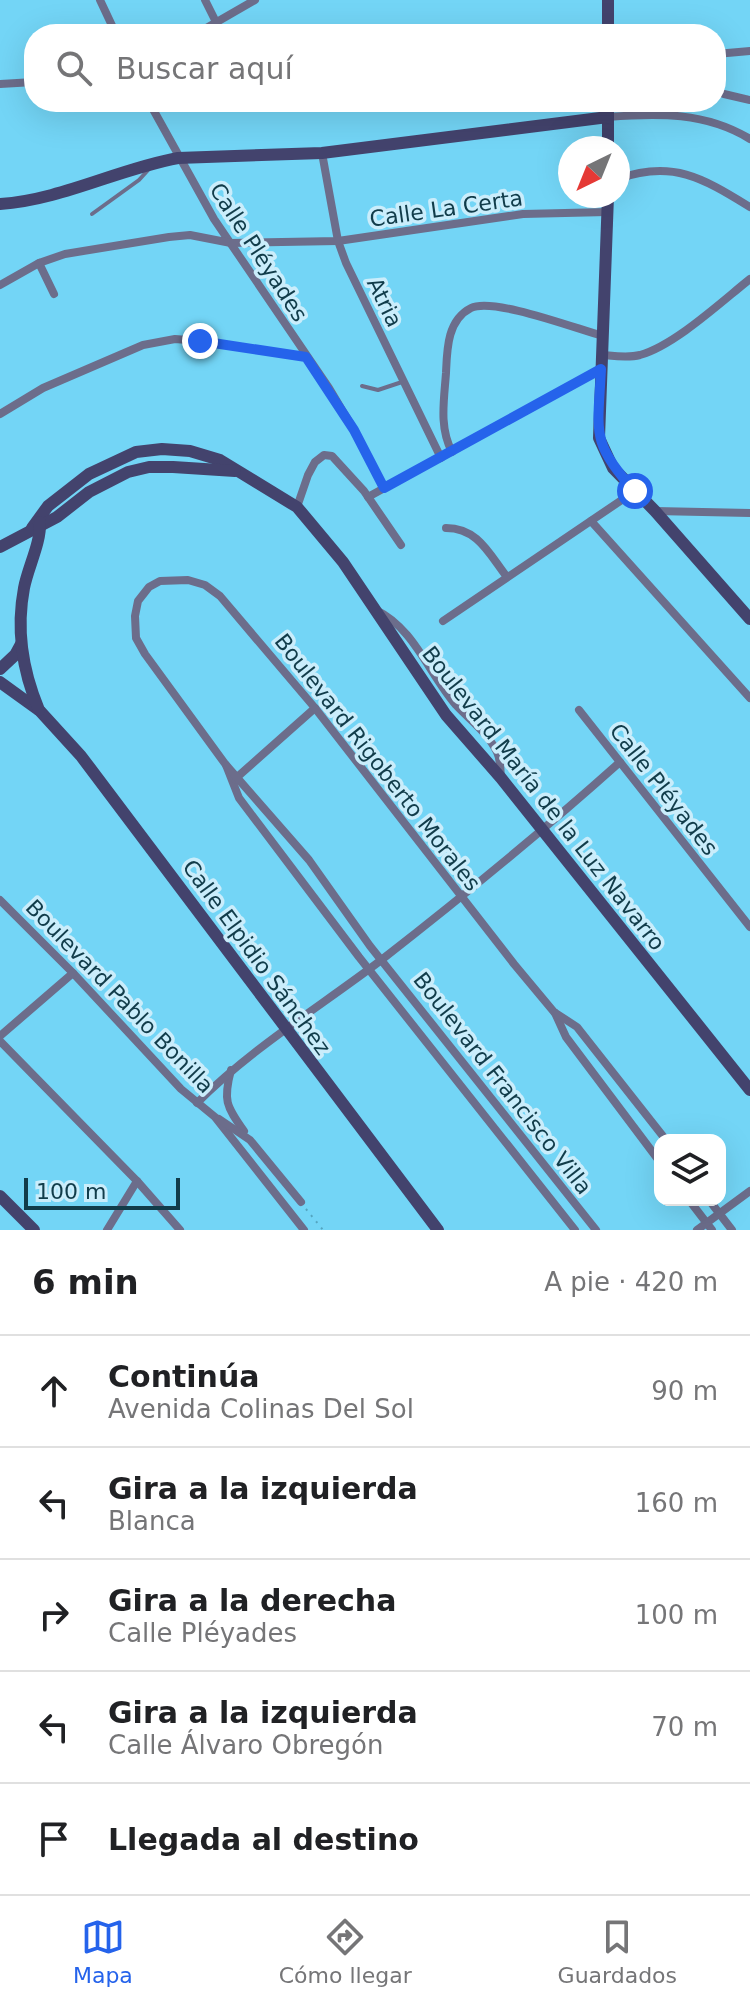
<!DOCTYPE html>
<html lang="es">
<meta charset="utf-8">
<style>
body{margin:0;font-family:"DejaVu Sans",sans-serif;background:#f2f2f2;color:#202124}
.controls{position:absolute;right:24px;bottom:24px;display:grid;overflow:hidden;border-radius:16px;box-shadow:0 8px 32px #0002}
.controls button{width:72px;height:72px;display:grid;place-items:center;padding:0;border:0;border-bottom:2px solid #e0e0e0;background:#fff;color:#202124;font:40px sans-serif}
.compass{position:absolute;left:558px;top:136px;width:72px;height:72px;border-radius:50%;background:#fff;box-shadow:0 8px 32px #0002;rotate:223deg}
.scale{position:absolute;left:24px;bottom:20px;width:156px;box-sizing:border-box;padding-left:8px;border:4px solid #113c4a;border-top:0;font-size:22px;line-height:28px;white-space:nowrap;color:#113c4a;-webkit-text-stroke:6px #caedfb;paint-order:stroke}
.stop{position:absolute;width:24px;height:24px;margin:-18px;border:6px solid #2563eb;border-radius:50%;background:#fff}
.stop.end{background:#2563eb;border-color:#fff;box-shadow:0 2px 8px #0008}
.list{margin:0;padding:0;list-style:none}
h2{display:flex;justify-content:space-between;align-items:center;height:104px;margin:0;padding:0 32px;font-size:34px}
h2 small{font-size:26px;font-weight:400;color:#757577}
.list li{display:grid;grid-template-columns:52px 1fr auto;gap:24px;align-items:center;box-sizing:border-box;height:112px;padding:0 32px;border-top:2px solid #e0e0e0}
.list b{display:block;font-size:30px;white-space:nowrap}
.list p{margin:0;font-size:26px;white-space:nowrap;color:#757577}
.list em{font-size:26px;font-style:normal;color:#757577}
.icon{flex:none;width:44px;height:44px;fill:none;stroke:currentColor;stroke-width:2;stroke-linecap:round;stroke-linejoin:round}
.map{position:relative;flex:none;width:750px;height:1230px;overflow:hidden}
.search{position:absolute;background:#fff;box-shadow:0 8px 32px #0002;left:24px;right:24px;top:24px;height:88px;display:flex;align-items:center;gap:20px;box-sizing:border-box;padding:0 28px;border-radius:32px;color:#757577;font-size:30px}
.sheet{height:664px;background:#fff}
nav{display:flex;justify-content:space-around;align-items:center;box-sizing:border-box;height:112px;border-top:2px solid #e0e0e0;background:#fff;font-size:22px;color:#757577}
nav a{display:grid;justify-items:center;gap:4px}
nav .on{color:#2563eb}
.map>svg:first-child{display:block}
</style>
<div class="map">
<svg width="750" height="1230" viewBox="0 0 750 1230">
<rect width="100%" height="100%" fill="#73d5f6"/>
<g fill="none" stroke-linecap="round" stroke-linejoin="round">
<!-- path -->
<path stroke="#54a5c0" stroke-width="2" stroke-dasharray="2 6" stroke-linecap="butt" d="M306,1209L323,1230"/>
<!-- lane -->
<g stroke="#6c6d8b" stroke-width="4">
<path d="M92,214L139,180L149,169"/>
<path d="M362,386L378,390L402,382"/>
</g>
<!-- street -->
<g stroke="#6c6d8b" stroke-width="8">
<path d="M100,0L116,34"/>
<path d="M205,0L216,22"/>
<path d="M196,34L255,0"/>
<path d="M716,54L750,51"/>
<path d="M0,84L34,82"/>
<path d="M724,94L750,100"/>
<path d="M149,102L214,219L329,388L354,430L384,488"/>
<path d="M608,117C658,113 706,112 750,139"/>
<path d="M322,153L338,241L346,263L441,458"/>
<path d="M618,179C673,159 704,179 750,207"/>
<path d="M39,263L54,294"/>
<path d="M0,285L39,263L65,254L169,237L190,235L231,243L338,241L523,214L607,212"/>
<path d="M603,355C615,356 628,358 640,355C675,345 721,302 750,279"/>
<path d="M0,414L43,388L143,345L175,339L200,341L306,357"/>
<path d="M452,452C439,427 444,401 446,373C447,350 447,320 471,308C493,297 577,329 603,336"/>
<path d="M368,497L601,369"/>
<path d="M297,507L308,475L315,462L324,455L332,456L364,491L401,545"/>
<path d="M655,511L750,513"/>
<path d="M591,521L750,698"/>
<path d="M446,528C478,528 489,554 507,577"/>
<path d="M376,610C414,628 429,674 456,705C470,720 488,733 497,752C501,760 500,769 501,777"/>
<path d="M443,621L635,491"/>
<path d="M579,710L750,927"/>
<path d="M226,765L239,798L359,957L575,1230"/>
<path d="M235,779L315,708"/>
<path d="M0,900L73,973L181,1089L215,1117L304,1230"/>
<path d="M555,1013L566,1037L660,1162"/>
<path d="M0,1036L73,973"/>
<path d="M0,1041L137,1181L180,1230"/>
<path d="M231,1070C223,1100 226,1106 244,1131"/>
<path d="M197,1103C252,1048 318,1008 380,961C462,897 543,831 620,762"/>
<path d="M219,1119L250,1140L301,1202"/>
<path d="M689,1200L712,1230"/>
<path d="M709,1200L732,1230"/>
<path d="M107,1230L137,1181"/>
<path d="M596,1230L370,946L309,860L226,765L145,654L136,638L135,616L138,601L149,587L160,581L188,580L205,585L220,596L315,708L514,964L554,1012L577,1027L666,1140"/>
<path d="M697,1230L750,1191"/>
</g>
<!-- secondary -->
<g stroke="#43436d" stroke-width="12">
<path d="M608,34V0"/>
<path d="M608,102V148"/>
<path d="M608,196L599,438L613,468L655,511L750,619"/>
<path d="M0,204C61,200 118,169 178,158L322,153L608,117"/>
<path d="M32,528L48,506L89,474L136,452L162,449L190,451L220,460L297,507L343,562L446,715L501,778L750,1090"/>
<path d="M0,547L57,517L89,492L128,472L149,467H173L235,471"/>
<path d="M0,669L15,655L21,644"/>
<path d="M0,682L40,711L81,756L438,1230"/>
<path d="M39,710C23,672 16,630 24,588C28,567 41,543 40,522"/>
<path d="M0,1196L34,1230"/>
</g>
</g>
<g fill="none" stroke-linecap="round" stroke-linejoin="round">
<!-- route -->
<path stroke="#2563eb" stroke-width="10" d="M200,341L306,357L354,430L384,488L601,369C598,431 590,443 635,491"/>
</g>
<g text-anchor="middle" stroke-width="7" stroke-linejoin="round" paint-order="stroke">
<!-- street labels -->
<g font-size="22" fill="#113c4a" stroke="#caedfb">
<text transform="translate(446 208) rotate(-8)" y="8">Calle La Certa</text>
<text transform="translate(259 252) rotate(57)" y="8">Calle Pléyades</text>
<text transform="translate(385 302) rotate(64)" y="8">Atria</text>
<text transform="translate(378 762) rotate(52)" y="8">Boulevard Rigoberto Morales</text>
<text transform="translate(664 789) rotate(52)" y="8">Calle Pléyades</text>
<text transform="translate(544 798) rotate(52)" y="8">Boulevard María de la Luz Navarro</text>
<text transform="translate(257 957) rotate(54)" y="8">Calle Elpidio Sánchez</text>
<text transform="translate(120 996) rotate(46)" y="8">Boulevard Pablo Bonilla</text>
<text transform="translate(503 1083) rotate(52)" y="8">Boulevard Francisco Villa</text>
</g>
</g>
</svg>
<div class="controls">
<button><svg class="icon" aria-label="layers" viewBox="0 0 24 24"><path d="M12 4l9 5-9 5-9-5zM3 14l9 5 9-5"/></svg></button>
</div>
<svg class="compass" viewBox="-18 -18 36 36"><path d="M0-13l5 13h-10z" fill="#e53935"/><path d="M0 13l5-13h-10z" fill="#757577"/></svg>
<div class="scale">100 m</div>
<div class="stop" style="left:635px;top:491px"></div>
<div class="stop end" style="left:200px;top:341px"></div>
<div class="search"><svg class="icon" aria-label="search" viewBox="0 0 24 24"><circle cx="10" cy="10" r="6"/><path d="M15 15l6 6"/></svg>Buscar aquí</div>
</div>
<section class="sheet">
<h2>6 min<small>A pie · 420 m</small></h2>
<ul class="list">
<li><svg class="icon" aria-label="ahead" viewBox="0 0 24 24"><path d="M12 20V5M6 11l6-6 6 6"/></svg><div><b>Continúa</b><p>Avenida Colinas Del Sol</p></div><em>90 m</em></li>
<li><svg class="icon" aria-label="left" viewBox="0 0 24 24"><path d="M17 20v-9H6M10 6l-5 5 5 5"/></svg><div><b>Gira a la izquierda</b><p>Blanca</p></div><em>160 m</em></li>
<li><svg class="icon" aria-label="right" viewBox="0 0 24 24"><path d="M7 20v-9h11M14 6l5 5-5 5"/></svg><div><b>Gira a la derecha</b><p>Calle Pléyades</p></div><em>100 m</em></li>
<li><svg class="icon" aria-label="left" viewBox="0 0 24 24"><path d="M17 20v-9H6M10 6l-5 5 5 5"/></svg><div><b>Gira a la izquierda</b><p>Calle Álvaro Obregón</p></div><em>70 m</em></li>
<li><svg class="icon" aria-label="arrive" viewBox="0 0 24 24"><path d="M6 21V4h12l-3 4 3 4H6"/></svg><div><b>Llegada al destino</b></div></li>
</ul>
</section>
<nav>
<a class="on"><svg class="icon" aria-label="map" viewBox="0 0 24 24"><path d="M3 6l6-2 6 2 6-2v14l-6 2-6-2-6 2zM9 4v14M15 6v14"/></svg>Mapa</a>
<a><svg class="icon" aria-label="directions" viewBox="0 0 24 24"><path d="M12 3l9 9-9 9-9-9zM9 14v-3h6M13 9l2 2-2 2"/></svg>Cómo llegar</a>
<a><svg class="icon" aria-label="saved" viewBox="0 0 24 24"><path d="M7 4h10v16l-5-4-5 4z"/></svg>Guardados</a>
</nav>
